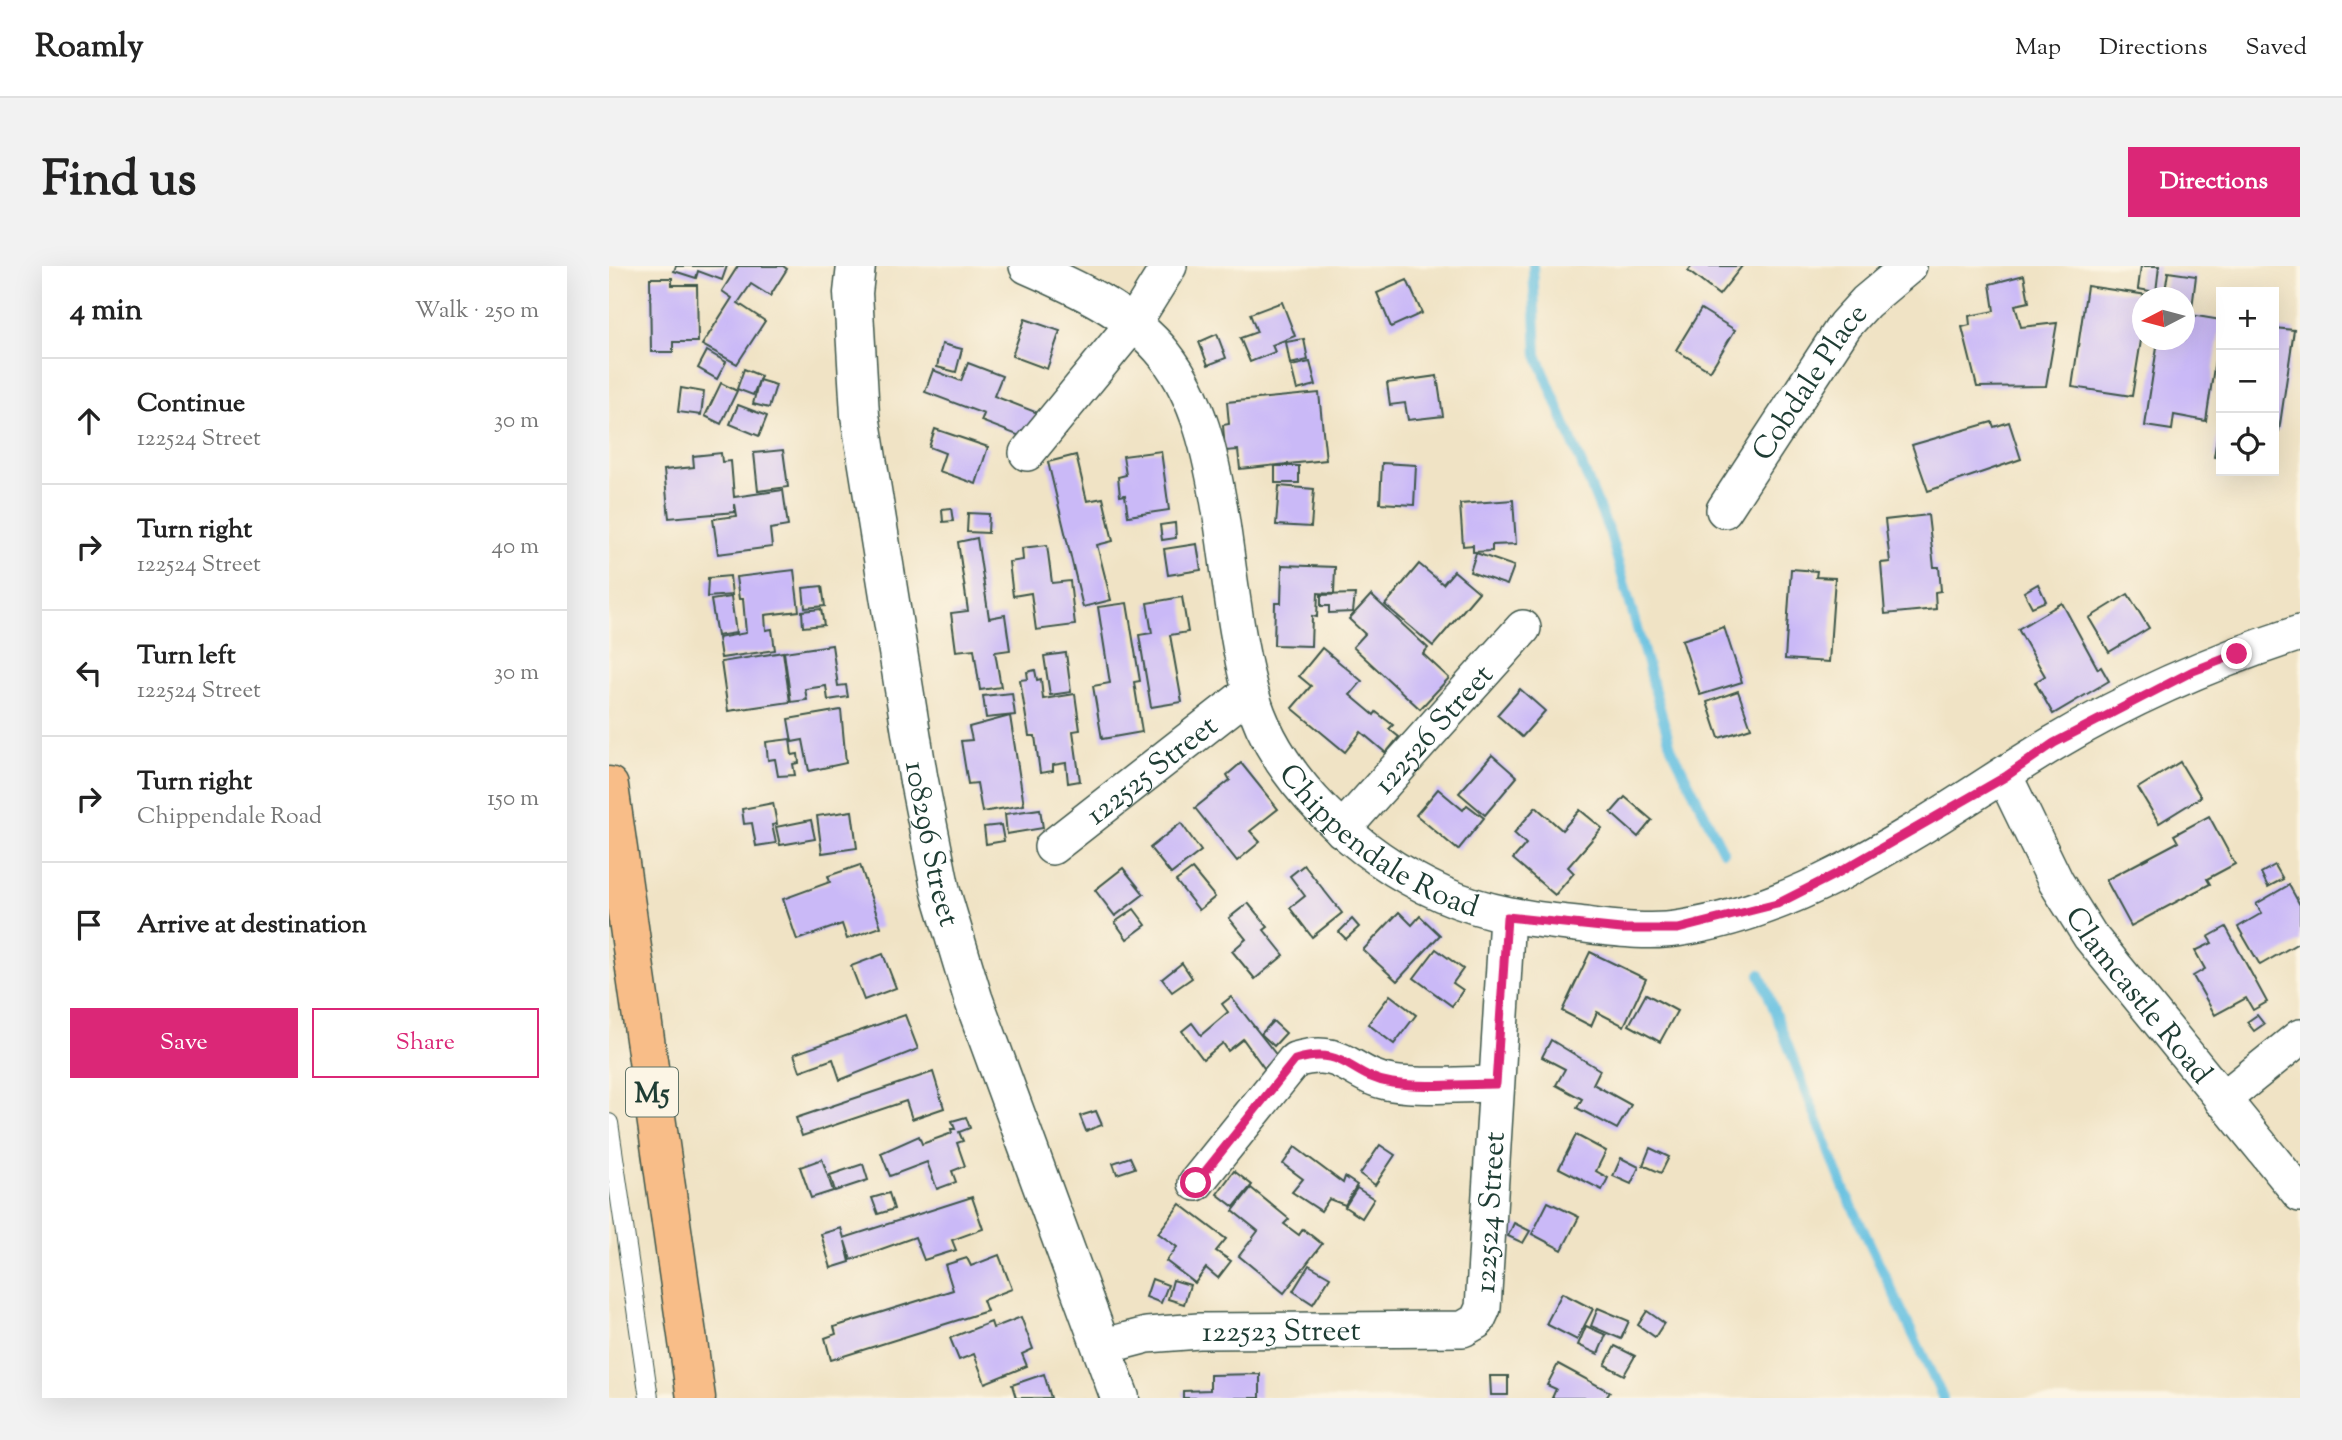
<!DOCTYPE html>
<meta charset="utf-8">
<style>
body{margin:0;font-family:"Sorts Mill Goudy",serif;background:#f2f2f2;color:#222}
.controls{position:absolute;right:21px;top:21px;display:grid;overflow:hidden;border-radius:0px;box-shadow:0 7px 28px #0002}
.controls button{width:63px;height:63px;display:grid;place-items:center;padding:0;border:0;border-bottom:2px solid #e0e0e0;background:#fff;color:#222;font:35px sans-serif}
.compass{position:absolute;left:1523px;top:21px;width:63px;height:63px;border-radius:50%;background:#fff;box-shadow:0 7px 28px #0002;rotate:264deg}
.stop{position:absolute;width:21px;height:21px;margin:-16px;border:5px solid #db2777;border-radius:50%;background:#fff}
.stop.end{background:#db2777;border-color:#fff;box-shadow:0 2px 7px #0008}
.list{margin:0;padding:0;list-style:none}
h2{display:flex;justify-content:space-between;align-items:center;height:91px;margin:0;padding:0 28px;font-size:30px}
h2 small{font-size:23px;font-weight:400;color:#767676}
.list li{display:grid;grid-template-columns:46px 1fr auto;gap:21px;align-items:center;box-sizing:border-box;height:126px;padding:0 28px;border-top:2px solid #e0e0e0}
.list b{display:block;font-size:26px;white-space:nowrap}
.list p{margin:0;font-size:23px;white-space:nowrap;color:#767676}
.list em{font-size:23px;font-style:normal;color:#767676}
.actions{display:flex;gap:14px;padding:21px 28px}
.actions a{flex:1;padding:16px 0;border:2px solid #db2777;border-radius:0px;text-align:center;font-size:24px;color:#db2777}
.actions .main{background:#db2777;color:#fff}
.icon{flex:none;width:38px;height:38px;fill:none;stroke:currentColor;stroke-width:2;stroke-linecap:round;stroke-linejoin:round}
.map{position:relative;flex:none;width:1691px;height:1132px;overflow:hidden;border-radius:0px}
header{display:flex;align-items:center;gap:42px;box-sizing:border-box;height:98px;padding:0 35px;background:#fff;border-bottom:2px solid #e0e0e0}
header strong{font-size:33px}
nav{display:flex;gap:38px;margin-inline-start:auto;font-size:24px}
.intro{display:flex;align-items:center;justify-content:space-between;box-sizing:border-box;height:168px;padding:0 42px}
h1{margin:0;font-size:49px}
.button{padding:18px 32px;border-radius:0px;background:#db2777;color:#fff;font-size:24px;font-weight:700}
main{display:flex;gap:42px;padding:0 42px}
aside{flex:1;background:#fff;border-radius:0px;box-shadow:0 7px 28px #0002}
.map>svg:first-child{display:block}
</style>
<header>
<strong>Roamly</strong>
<nav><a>Map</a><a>Directions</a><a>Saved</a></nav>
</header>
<div class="intro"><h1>Find us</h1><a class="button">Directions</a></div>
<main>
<aside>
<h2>4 min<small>Walk · 250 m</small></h2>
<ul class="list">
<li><svg class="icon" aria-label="ahead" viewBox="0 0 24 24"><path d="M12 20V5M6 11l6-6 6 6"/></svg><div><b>Continue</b><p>122524 Street</p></div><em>30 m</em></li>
<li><svg class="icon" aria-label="right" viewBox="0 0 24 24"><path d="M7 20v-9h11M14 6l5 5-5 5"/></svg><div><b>Turn right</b><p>122524 Street</p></div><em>40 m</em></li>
<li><svg class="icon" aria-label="left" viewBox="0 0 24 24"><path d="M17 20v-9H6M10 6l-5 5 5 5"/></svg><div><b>Turn left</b><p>122524 Street</p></div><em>30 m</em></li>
<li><svg class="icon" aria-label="right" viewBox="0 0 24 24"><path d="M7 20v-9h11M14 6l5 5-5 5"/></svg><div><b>Turn right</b><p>Chippendale Road</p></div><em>150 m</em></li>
<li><svg class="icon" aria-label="arrive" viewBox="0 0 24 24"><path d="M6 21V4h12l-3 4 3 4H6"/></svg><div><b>Arrive at destination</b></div></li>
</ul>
<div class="actions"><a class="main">Save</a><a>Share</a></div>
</aside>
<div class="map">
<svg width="1691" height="1132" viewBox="0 0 1691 1132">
<rect width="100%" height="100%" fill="#fcf5e5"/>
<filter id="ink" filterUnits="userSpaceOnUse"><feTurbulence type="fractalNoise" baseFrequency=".0143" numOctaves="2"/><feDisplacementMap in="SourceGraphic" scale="14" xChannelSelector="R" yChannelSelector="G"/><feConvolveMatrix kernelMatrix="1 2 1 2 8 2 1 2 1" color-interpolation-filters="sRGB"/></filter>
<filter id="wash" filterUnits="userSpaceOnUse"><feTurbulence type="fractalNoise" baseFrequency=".00686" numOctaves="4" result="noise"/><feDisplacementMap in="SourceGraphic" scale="28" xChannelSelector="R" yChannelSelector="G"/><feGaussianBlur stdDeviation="1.57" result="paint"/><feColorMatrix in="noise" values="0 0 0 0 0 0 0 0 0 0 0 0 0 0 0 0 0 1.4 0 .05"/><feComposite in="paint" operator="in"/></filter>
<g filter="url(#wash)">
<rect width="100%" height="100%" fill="#f0e3c5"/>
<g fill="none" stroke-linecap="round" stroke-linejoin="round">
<!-- stream -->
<g stroke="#63c0e1" stroke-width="10">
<path d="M924,0L928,89L1001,268L1062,481L1114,585"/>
<path d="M1151,708L1235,923L1334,1132"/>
</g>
</g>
<g id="blocks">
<!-- building -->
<g fill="#cab9f7">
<path d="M67,0H118L113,14L89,5L87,12L65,5Z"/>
<path d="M129,0H174L178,3L161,30L142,18L129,37L156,55L128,98L93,79L123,32L113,25Z"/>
<path d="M1083,0H1133L1110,29L1079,5Z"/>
<path d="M1532,0H1550L1547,26L1529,23Z"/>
<path d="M1559,6L1587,10L1583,42L1576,41V32H1555Z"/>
<path d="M1415,9L1420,36L1406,39L1412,61L1448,57L1437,120L1368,121L1353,61L1361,59L1360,50L1385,45L1381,18Z"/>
<path d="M41,12H63V19H88L89,76H64V86H42Z"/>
<path d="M798,14L813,47L782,61L768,27Z"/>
<path d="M1478,20L1538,29L1534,32V62L1523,130L1463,121Z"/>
<path d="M673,36L686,70L663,79L666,86L641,96L631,72L648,66L641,48Z"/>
<path d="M1092,43L1126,64L1101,105L1067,84Z"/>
<path d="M1576,48L1612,54L1597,155L1565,149L1563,164L1536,160L1549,74H1576Z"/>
<path d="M416,53L451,65L438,103L403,90Z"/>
<path d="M1665,62L1685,64L1670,165L1665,164Z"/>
<path d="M608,68L617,92L599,99L590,76Z"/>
<path d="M695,73L699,94L681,98L677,76Z"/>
<path d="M333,78L353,83L347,106L328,101Z"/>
<path d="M98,85L117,96L108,113L89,102Z"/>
<path d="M701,96L707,119L688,124L682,100Z"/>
<path d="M359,97L393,110L385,130L429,147L419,173L372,155L375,148L316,126L324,104L352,115Z"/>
<path d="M135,103L152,110L144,129L128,123Z"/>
<path d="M828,110L834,150L799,154L796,137L781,139L778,117Z"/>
<path d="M150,114L167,119L160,142L144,138Z"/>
<path d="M112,117L128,125L112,158L96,150Z"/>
<path d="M72,122L95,126L92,149L69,146Z"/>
<path d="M710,127L717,194L631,203L629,184L616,185L614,159L620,158L618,136Z"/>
<path d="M129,139L158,150L150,170L121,158Z"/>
<path d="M1611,153L1612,154V192L1605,191Z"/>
<path d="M1383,156L1385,161L1400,156L1412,193L1319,225L1303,179Z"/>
<path d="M326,163L379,181L367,218L330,205L336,187L320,181Z"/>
<path d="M174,184L179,221L149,225L145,187Z"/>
<path d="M552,185L560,244L519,250L516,229L511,230L509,211L517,209L514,190Z"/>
<path d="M112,187L113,196L122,195L125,231L174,224L179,260L161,263L163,281L109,288L104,253L128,250L126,238V246L60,252L55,204L85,201L84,190Z"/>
<path d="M467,189L478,235L494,232L504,275L488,279L502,334L474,341L439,196Z"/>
<path d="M773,197L807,199L805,239L771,237Z"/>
<rect x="666" y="200" width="24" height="17"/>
<path d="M670,220L705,223L702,261L667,259Z"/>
<path d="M904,234L907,278L883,279V285L864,286V279L854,280L851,238Z"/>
<path d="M342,242L344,255L334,256L333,243Z"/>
<path d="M359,247L380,248L379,267L358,266Z"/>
<path d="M1319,249L1325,301H1330L1332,325L1326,326L1327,343L1276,348L1272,297L1281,296L1276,254Z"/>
<path d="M566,257L567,272L553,274L551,259Z"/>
<path d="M368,272L380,352L396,349L401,384L386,386L392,421L371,424L365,383L347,385L342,347L359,345L349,276Z"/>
<path d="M588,278L592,304L559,309L555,283Z"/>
<path d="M438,279L443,317L461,315L466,359L427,364L422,327L404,330L400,296L414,294L413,282Z"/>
<path d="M867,287L905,300L898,319L861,306Z"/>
<path d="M810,298L834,318L845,305L870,326L824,380L776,339Z"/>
<path d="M673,299L726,301L725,328L709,327L708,351L703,350L702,380L665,379L666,337H672Z"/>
<path d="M1182,303L1208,305L1207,311L1226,312L1220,396L1176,393Z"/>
<path d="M185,304L190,345L156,349L157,364L163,363L166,384L112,392L109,372L137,367L134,333H130L127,311Z"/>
<path d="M121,310L123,329L98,331L99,312Z"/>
<path d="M1429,318L1437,335L1423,341L1415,326Z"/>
<path d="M213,320L216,340L196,342L194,322Z"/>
<path d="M746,328L744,346L720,347V340H712V329Z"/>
<path d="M1519,328L1540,362L1500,386L1480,352Z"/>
<path d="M762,329L819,382L814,388L840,412L811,443L744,381L756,368L740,353Z"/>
<path d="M122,331L127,367L108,370L102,334Z"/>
<path d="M573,331L579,366L561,369L573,436L542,441L530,369L543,367L538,337Z"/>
<path d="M518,337L531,415L525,416L533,466L493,473L484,420L501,417L489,341Z"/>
<path d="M1453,337L1489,403L1492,401L1500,415L1444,448L1426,416L1436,410L1409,363Z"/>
<path d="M212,343L215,359L194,361L193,345Z"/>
<path d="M1115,361L1133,416L1091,429L1073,374Z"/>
<path d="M223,379L229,420L237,419L239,431L219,434L217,420L196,423L198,434L182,436L175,386Z"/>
<path d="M713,382L753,415L741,429L765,449L767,446L784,459L780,463L790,471L777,487L752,466L736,486L683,442L702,420L690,410Z"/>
<path d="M174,386L181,436L119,445L112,396Z"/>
<path d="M457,387L462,426L441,429L435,390Z"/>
<path d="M426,404L428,414L432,413L434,433L466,428L471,464L464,465L471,515L459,517L457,497L444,499V505L431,507L426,470H420L411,414L419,413L418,406Z"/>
<path d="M911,423L936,445L913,471L888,449Z"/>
<path d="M1129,425L1142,462L1110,472L1098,436Z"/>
<path d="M403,427L406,449L377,452L374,430Z"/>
<path d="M232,444L237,497L200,505L194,474L183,476L179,453Z"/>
<path d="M401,450L415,539L373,546L368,517L359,518L352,475L363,474L360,461Z"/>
<path d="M181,473L183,489L189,488L190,497L184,498L186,509L169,510L166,493L159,494L157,476Z"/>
<path d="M883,489L908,511L876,549L850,527Z"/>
<path d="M1571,496L1592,531L1550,557L1529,522Z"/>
<path d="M632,497L669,543L641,565L651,576L628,595L586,542L621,514L618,509Z"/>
<path d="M829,523L854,544L858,539L875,552L849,584L807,549Z"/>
<path d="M1016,531L1043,554L1029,571L1002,547Z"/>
<path d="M164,537L168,558L163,559L167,577L147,580L143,557L135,558L133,543Z"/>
<path d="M927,541L953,564L971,544L993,562L959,601L965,607L946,629L904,593L917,578L905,567Z"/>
<path d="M431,543L434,562L398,568L396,548Z"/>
<path d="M243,545L248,582L213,587L208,550Z"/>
<path d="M1600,550L1626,598L1598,613L1601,618L1522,660L1497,614L1569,576L1565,569Z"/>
<path d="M202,554L206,573L171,579L167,561Z"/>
<path d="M572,557L592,585L562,608L541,582Z"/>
<path d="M392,559L395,575L377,578L375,561Z"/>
<path d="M251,599L272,661L238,673L233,658L188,674L174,633L221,616L219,610Z"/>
<path d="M695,599L733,647L703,671L681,642L696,630L681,610Z"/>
<path d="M1666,599L1674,613L1659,621L1652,607Z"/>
<path d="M514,602L535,628L506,650L486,624Z"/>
<path d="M583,603L606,631L590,644L567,615Z"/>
<path d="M1680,619L1691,639V676L1651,699L1629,661L1653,647L1647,638Z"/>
<path d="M639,637L659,661L655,664L675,689L646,713L623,685L637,673L620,652Z"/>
<path d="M525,643L537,659L518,673L506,656Z"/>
<path d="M790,646L803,659L811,650L831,669L788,715L754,684Z"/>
<path d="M743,653L750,661L737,673L730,666Z"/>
<path d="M1617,661L1658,736L1644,744L1637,732L1606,749L1584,710L1596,703L1586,685L1603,677L1599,671Z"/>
<path d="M827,683L854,703L844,717L854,724L843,740L805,712Z"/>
<path d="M981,686L1037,713L1015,760L988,746L982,760L953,745Z"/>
<path d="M274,688L287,722L255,734L242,700Z"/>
<path d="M573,697L583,712L563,726L553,713Z"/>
<path d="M1037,728L1068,745L1051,776L1020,759Z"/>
<path d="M781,729L807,749L785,778L759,758Z"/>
<path d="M622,731L669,791L655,802L634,773L619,785L614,777L594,793L573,765L583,757L592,769L619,746L613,738Z"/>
<path d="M296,749L309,783L231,814L224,793L191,805L185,788Z"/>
<path d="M1648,749L1655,758L1645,765L1638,756Z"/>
<path d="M664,755L677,767L665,780L652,768Z"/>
<path d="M942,774L991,804L984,818L1022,839L1008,863L968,842L973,833L947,819L956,803L933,791Z"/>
<path d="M324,806L335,842L303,853L297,835L193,870L187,852Z"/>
<path d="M487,845L493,859L477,865L471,850Z"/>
<path d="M357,851L361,862L350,866L354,875L348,877L356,900L343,905L347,916L328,923L318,896L281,910L272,887L310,870L313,878L343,867L342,863H346L343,855Z"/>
<path d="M967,869L997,885L987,905L999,912L993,924L950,902Z"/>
<path d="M771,879L786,889L766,919L751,908Z"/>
<path d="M686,881L734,917L736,911L748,919L736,939L720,933L712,945L683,926L694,913L674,898Z"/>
<path d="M1041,882L1060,891L1052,907L1034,899Z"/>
<path d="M521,891L526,902L508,908L504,897Z"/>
<path d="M1012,892L1030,901L1022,918L1004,910Z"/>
<path d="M213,893L224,925L202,932L191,901Z"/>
<path d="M254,898L259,914L226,925L221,909Z"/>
<path d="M625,905L643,919L625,941L608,928Z"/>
<path d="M642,922L680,953L675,958L690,969L694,963L713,978L675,1027L630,990L649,965L624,945Z"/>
<path d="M748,922L765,933L753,952L736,941Z"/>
<path d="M280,927L285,943L269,948L263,932Z"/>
<path d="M363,931L374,963L343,974L347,984L315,994L306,971L242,994L236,975L241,996L222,1002L212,968L232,962L235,972Z"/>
<path d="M939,936L970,951L953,984L923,968Z"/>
<path d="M571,938L617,973L607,985L622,995L609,1012L597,1002L586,1017L557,995L568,981L549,967Z"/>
<path d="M905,957L921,965L914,977L899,970Z"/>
<path d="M390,989L403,1023L374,1034L378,1045L222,1094L216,1072L227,1068L225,1061L344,1024L336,999L358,992L362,1000Z"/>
<path d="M700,999L721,1011L704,1038L684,1025Z"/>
<path d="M543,1013L559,1019L552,1037L537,1031Z"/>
<path d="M564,1014L581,1019L575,1038L559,1033Z"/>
<path d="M953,1027L984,1043L968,1074L937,1058Z"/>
<path d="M989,1042L1020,1055L1012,1073L982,1060Z"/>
<path d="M1038,1045L1055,1057L1046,1071L1029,1059Z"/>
<path d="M412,1051L424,1083L413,1088L418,1100L376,1117L365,1088L350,1094L341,1072L382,1056L384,1062Z"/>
<path d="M977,1060L997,1069L989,1088L969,1079Z"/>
<path d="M1006,1080L1026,1090L1015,1109L996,1099Z"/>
<path d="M949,1098L1001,1126L997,1132H943L947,1123L938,1119Z"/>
<path d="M435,1108L442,1132H407L403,1119Z"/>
<path d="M651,1108V1132H574V1125L601,1124V1109Z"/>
<path d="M881,1110H899V1129H882Z"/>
</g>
</g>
</g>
<g filter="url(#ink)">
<use href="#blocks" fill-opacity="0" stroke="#3e564a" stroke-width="2"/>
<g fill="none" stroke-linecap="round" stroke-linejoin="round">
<!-- service casing -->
<g stroke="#3e564a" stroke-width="20">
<path id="service" d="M0,857L40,1132"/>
</g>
<!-- minor casing -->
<g stroke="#3e564a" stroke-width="38">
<g id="minor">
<path id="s1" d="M418,0C466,21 522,46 556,89C590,132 602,190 611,244C620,301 626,368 641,424C665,514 750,591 833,628C879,648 919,653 968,658C1002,662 1039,668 1073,662C1209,641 1329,547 1445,477C1522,431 1605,395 1691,367"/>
<path d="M418,187L524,58L560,0"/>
<path id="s2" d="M1115,244L1236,59L1257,36L1300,0"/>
<path id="s3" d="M1396,511L1447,616L1481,670L1691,928"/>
<path id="s4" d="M733,564L914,362"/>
<path id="s5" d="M443,581L641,426"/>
<path d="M1613,834L1691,771"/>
<path d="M587,917L686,794C736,779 740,810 783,817C816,822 854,818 887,818"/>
<path id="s6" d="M492,1081L538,1069L590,1065L854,1063L868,1055L874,1042L898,651"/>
</g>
</g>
<!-- tertiary casing -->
<g stroke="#3e564a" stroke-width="41">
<g id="tertiary">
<path id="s7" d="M247,0L244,27L251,149L309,510L332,626L364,732L511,1132"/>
</g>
</g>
<!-- primary casing -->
<g stroke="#3e564a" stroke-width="41">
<path id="primary" d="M0,520L87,1132"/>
</g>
<!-- service -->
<use href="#service" stroke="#fff" stroke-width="18"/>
<!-- minor -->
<use href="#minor" stroke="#fff" stroke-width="35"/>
<!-- tertiary -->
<use href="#tertiary" stroke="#fff" stroke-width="38"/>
<!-- primary -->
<use href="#primary" stroke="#f8bd88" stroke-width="38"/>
</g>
</g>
<g fill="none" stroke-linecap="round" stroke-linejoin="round" filter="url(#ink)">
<!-- route -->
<path stroke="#db2777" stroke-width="9" d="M587,917L686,794C737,779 739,810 783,817C816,822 854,818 887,818L898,651L1012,663H1069L1168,638L1227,608L1396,511L1445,477L1584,405L1628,388"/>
</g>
<g text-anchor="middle" stroke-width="5" stroke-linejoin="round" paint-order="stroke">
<!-- shield labels -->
<rect fill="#fcf5e5" stroke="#617469" stroke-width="2" x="17" y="801.5" width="52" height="49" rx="5"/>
<g font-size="28" font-weight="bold" fill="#1f3d34">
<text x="43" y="836">M5</text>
</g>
<!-- street labels -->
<g font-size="30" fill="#1f3d34" stroke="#fcf5e5">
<text dy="10" stroke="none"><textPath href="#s2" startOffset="154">Cobdale Place</textPath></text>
<text dy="10" stroke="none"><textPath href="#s4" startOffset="136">122526 Street</textPath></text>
<text dy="10" stroke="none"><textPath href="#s5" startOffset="126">122525 Street</textPath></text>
<text dy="10" stroke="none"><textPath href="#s1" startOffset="721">Chippendale Road</textPath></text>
<text dy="10" stroke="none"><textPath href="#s7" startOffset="584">108296 Street</textPath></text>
<text dy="10" stroke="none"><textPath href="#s3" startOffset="257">Clamcastle Road</textPath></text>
<text dy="10" stroke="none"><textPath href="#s6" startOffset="490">122524 Street</textPath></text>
<text dy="10" stroke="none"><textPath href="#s6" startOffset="182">122523 Street</textPath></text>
</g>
</g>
</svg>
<div class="controls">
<button>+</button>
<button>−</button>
<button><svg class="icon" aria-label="locate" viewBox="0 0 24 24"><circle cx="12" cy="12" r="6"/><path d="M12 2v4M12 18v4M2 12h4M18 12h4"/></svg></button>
</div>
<svg class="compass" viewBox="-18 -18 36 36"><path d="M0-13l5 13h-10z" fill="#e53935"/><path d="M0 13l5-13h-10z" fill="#767676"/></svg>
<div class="stop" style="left:587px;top:917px"></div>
<div class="stop end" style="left:1628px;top:388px"></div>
</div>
</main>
